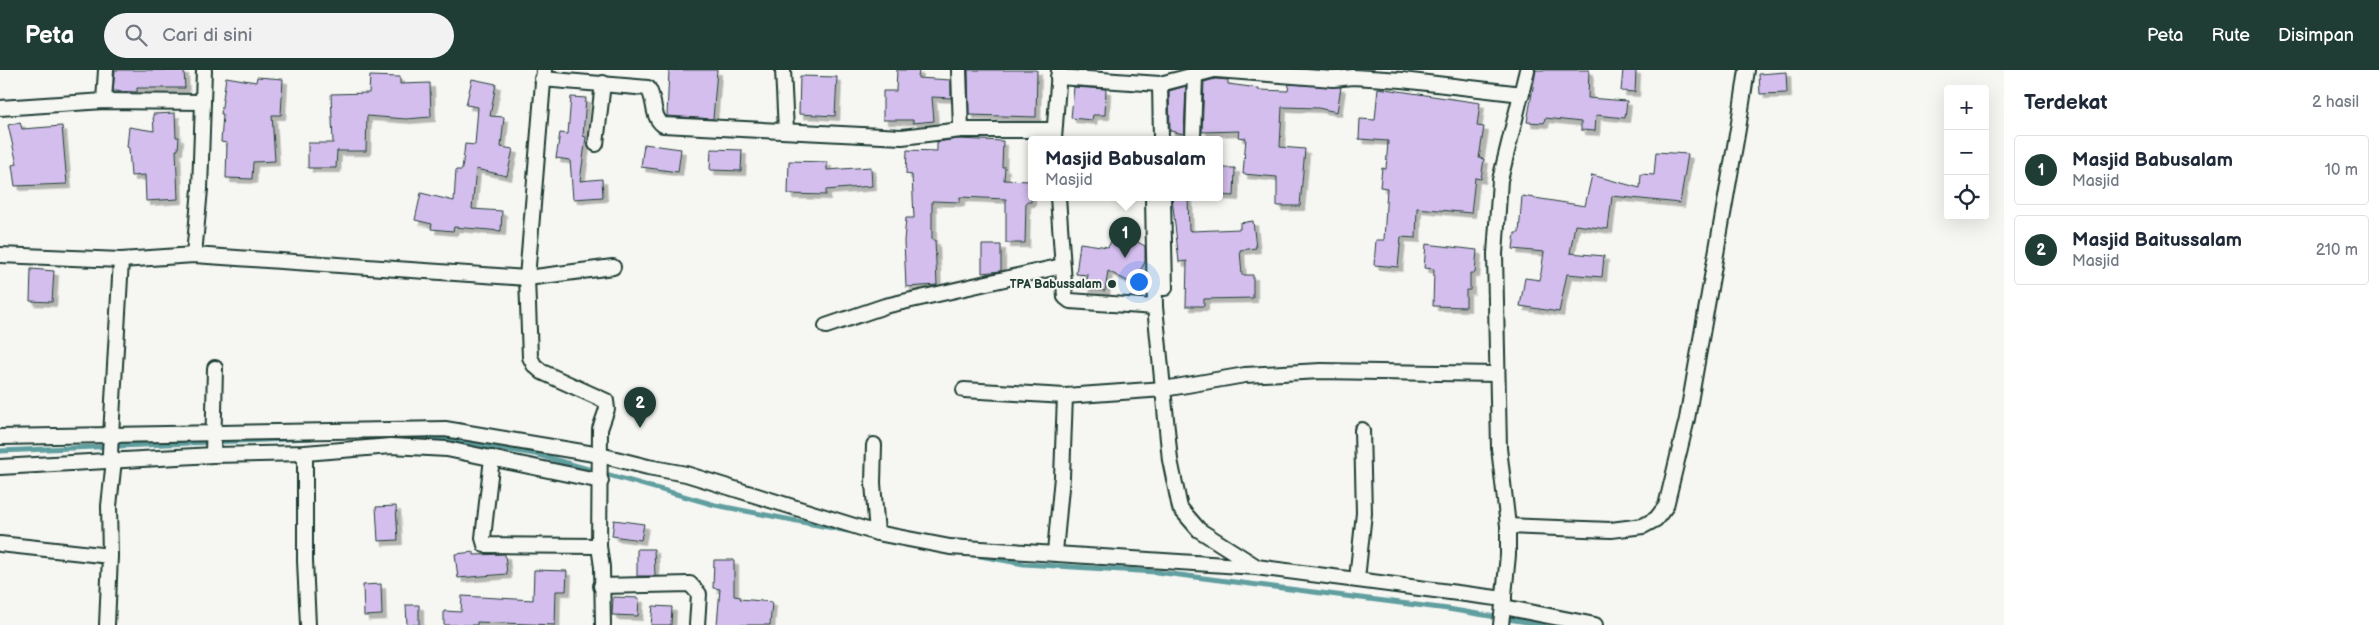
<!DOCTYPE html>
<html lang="id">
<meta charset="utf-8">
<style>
body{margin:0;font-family:"Balsamiq Sans",sans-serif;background:#f2f2f3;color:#1f2937}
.controls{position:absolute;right:15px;top:15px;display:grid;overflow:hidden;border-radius:5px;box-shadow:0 5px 20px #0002}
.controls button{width:45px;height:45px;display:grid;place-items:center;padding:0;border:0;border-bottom:1px solid #e0e1e3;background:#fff;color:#1f2937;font:25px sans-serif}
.you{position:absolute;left:1138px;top:211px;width:18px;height:18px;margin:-12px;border:4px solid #fff;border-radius:50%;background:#1a73e8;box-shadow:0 0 0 8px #1a73e833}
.badge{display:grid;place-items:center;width:32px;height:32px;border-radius:50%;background:#1f3d34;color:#fff;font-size:16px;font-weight:700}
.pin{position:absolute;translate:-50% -41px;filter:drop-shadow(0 1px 2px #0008)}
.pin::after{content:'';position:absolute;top:26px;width:18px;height:15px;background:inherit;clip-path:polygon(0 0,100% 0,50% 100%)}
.popup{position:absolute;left:1028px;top:66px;width:195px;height:65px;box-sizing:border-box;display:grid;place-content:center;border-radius:5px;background:#fff;filter:drop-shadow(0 1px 4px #0005);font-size:16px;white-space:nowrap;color:#747a83}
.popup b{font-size:19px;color:#1f2937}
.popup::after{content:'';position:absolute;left:50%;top:100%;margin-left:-10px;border:10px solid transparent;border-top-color:#fff}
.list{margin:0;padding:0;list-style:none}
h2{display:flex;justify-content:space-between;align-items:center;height:65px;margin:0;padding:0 20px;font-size:21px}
h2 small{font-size:16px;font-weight:400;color:#747a83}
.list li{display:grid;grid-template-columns:32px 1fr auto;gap:15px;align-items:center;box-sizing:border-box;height:70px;margin:0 10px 10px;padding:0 10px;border:1px solid #e0e1e3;border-radius:5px}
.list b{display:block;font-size:19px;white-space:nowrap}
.list p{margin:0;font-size:16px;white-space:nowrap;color:#747a83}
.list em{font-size:16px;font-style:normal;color:#747a83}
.icon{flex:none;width:28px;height:28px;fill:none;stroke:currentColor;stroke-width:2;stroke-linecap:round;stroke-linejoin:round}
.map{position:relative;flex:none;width:2004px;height:555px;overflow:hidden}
header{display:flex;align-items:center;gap:30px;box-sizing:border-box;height:70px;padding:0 25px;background:#1f3d34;color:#fff}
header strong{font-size:24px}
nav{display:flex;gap:28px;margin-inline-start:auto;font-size:18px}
.search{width:350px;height:45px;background:#f2f2f3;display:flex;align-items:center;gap:12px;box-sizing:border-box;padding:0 18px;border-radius:28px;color:#747a83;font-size:19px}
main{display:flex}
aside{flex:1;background:#fff}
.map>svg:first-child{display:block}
</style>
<header>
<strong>Peta</strong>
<div class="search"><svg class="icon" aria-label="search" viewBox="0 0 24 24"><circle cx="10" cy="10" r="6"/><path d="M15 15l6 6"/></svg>Cari di sini</div>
<nav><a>Peta</a><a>Rute</a><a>Disimpan</a></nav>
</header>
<main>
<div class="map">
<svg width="2004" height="555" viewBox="0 0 2004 555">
<defs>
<filter id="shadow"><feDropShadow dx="4.5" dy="4.5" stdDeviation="0" flood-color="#0004"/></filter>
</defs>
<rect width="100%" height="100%" fill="#f6f6f2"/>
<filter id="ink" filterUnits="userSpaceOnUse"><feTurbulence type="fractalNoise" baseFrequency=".02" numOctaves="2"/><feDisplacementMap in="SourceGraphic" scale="10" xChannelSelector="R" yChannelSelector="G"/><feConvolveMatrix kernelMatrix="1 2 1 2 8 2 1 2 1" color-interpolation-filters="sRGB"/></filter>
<g filter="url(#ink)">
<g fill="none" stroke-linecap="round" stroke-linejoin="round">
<!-- stream -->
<g stroke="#619e9f" stroke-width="5">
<path d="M392,366L454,371L535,384L715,435L848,461"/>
<path d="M0,381L312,368"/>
<path d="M975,485L1024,494L1156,502L1448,539L1544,555"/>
</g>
</g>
<!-- building -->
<g fill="#d4beee" stroke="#1f3d34" filter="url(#shadow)">
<path d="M115,0H184L185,18H137V22L113,21Z"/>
<path d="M669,0H717L713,49L667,46Z"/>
<path d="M897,0H919L918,8L951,10V28L932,27L934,51L913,53V50H883V21H896Z"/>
<path d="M968,0H1037L1036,47L969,45Z"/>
<path d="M1536,0H1589L1588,28L1627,31L1625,48L1596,45L1595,61L1581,60V52L1545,48L1544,53L1527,52Z"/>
<path d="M1623,0H1636L1635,22L1621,21Z"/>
<path d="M1786,2L1787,23L1760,24L1759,4Z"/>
<path d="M370,6L400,7V14L430,13L431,47L406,49L367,46L366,81H337L336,98H308V73H333L331,24L369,23Z"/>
<path d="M800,6L837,7L835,46L799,44Z"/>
<path d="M226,7L256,12L257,7L283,9L281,45H272L275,91L253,92L252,109L226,108L227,73L221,72L223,44H221Z"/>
<path d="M472,9L496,14L490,46L504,47L501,77L513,79L507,106L476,99L472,139L502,141L501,161L454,157L453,161L431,159L432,154L415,150L421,123L454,131L456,100H462L465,74L475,75L478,37L466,35Z"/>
<path d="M1215,9L1228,10V14L1258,18V20L1288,21L1289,14L1341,17L1337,42L1318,38L1282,37L1280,77L1305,79L1300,136H1277V107L1243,104L1246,68L1238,67L1239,61L1202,62L1204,12Z"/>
<path d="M1186,16L1184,64L1170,61L1169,21Z"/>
<path d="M1074,17L1106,19L1105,45H1093L1092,50L1071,48Z"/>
<path d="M1378,18L1480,33L1477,56L1484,57L1479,88L1484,89L1481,109L1475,108L1471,143L1417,138L1416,168L1401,167L1398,197L1374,195L1376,170H1384L1387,118L1380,117L1382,98L1386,99L1388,71L1359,69L1360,49L1375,50Z"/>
<path d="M571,27L586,28L583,66L586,67L580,111L602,109L603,127L573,129L570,90L556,88L560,63L568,64Z"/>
<path d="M175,43L176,67H179L178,80H176L178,129L146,131L145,105L131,106L129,78L127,77L129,57L154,61L153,44Z"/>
<path d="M20,52L22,59L62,56L67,114L15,116L12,95L17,94L8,55Z"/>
<path d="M958,69L1003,71L1002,97H1005L1004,110L1031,111V132H1026L1025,173H1006V129L960,127V132L932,131V170H935L937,215L906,217L904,171L906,148H914L912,105L906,104L907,80L937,81V72Z"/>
<path d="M644,74L681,79L678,102L641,97Z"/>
<path d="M711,79L742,80L741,101L710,100Z"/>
<path d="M1656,82L1688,84L1680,133L1612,126L1608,159L1575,155L1570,183L1604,186L1602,207L1567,204L1559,242L1520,236L1525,208L1540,210L1544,182L1513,179L1515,163H1519L1522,126L1585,136L1592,105L1640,118L1641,104L1654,105Z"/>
<path d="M789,91L827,92V100L871,97L872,116L826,120V125L788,124Z"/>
<path d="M1219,98H1235L1234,126L1219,125Z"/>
<path d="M1172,127H1188L1189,160L1192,161L1240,159V153L1253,151L1256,178L1240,180L1242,205H1253V228L1204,229V236H1186L1187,191L1179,192Z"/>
<path d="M1117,161L1145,176V192L1133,214L1108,201L1105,221L1085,218L1088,205L1076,204L1080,173L1108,177Z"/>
<path d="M1426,174L1477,180L1475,203H1470V220H1466V237L1433,236L1434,199L1424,198Z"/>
<path d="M982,175H1001V201L982,203Z"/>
<path d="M31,199L54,201L52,232L30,231Z"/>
<path d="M396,436L398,470L378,471L376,437Z"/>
<path d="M614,450L644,454L641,470L612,466Z"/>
<path d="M637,479H654L655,506H637Z"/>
<path d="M474,482V485L505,484L507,504L458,508L455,484Z"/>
<path d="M714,490H734V526L741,527L740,529L772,532L770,555H717L720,519L713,518Z"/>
<path d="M534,500L567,501L566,521H556L555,555L477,552V555H444V541L461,542L462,526L533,530Z"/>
<path d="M381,514L382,545L364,546L363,515Z"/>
<path d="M613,527L639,528L638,546L612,545Z"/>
<path d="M406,535H419V555H407Z"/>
<path d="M653,536L672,537L671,555H651Z"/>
</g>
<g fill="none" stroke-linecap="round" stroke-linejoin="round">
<!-- minor casing -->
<g stroke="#1f3d34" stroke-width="18">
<g id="minor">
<path d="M544,0L527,208L530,287L534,295L542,302L606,331L607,339L600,359L599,476L602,497L603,555"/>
<path d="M783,0L786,61"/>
<path d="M959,0L961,60"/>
<path d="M1216,0L1333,9L1353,7L1402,10L1522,24"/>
<path d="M1058,7L1160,14L1214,0"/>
<path d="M542,9L648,18C656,30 651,46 663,55L902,67L961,60H1054"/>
<path d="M1160,14L1161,69"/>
<path d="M104,31L106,0"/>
<path d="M0,38L104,31L203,32L204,0"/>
<path d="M1193,68L1195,5"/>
<path d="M1054,69L1059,0"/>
<path d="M596,74L603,13"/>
<path d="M1058,127L1065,227L1070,231L1155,237L1170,390L1180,438L1199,460L1254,495"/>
<path d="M1153,127L1155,237"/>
<path d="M0,185L121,190L194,185L527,208L613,197"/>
<path d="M194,185L200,119L203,32"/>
<path d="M1155,218H1165L1163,127"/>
<path d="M826,256L885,236L1062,196"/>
<path d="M964,320L1065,326L1164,319L1245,305L1321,301L1496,304"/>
<path d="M0,367L445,359L600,385L648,397L686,404L877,463L950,477L1256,497L1504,529"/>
<path d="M874,375L873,413L877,463"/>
<path d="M305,383V491L308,555"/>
<path d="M213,385L215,298"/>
<path d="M492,388L483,468L485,475L599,476"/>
<path d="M0,397L213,385L305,383L391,376L447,379L601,411"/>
<path d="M1508,456L1611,460L1643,456L1656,449L1666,436L1687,349L1738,59L1747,0"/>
<path d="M0,474L110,486"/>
<path d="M1055,482L1062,407L1065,326"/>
<path d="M1357,509L1364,443L1362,360"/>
<path d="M601,516L690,514L699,524L697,555"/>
<path d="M1504,537L1595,555"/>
<path d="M107,555L110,486L109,436L114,390L110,383L121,190"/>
<path d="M1501,555L1508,485V456L1499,378L1495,184L1500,110L1527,0"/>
</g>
</g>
<!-- minor -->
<use href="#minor" stroke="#f6f6f2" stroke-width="14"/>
</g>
</g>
<!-- markers -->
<circle fill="#1f3d34" stroke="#f6f6f2" stroke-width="2" cx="1112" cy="214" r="5"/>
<g text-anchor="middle" stroke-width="4" stroke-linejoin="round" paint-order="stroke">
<!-- poi labels -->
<g font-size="12" font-weight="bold" fill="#1f3d34" stroke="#f6f6f2" text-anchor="end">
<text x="1102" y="218">TPA Babussalam</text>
</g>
</g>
</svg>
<div class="controls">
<button>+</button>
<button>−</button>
<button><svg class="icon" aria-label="locate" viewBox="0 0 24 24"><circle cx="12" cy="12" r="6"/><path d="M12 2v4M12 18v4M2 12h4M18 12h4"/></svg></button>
</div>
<div class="you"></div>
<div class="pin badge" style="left:1125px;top:188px">1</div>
<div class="popup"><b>Masjid Babusalam</b>Masjid</div>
<div class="pin badge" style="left:640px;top:358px">2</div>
</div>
<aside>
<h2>Terdekat<small>2 hasil</small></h2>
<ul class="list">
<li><span class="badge">1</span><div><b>Masjid Babusalam</b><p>Masjid</p></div><em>10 m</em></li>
<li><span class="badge">2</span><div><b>Masjid Baitussalam</b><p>Masjid</p></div><em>210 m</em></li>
</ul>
</aside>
</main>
